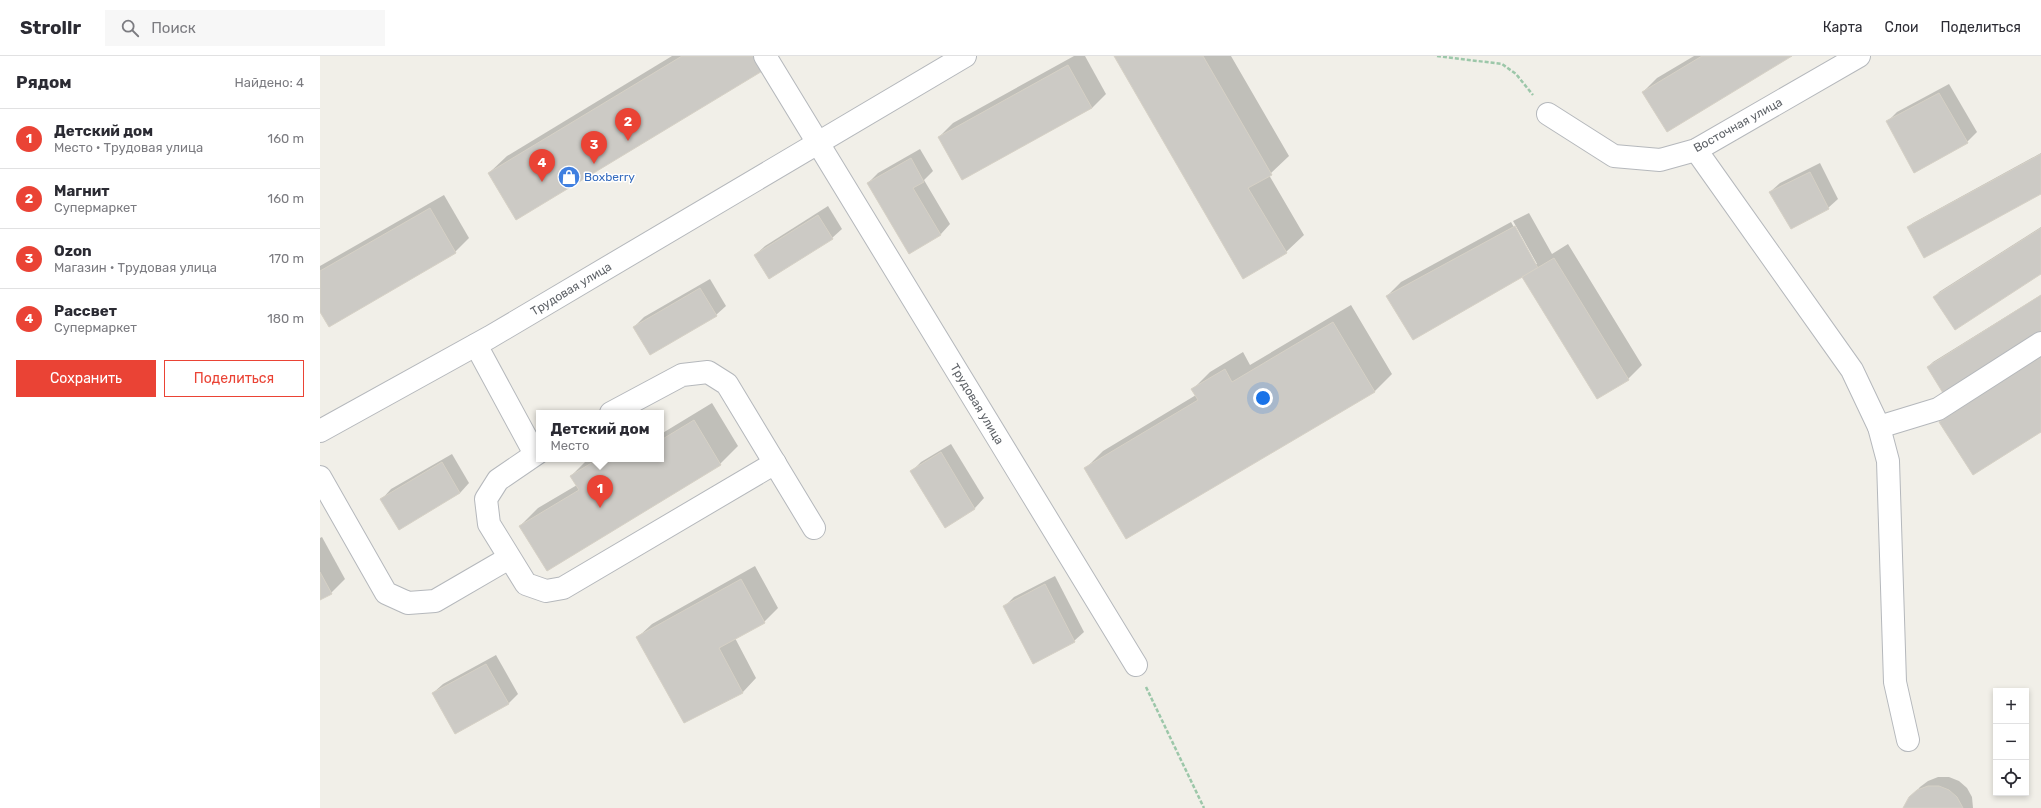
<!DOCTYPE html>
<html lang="ru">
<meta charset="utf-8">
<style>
body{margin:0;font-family:Rubik,sans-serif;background:#f7f7f7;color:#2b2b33}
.controls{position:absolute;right:12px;bottom:12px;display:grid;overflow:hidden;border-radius:0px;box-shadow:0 2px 6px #0003}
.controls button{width:36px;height:36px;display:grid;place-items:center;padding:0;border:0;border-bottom:1px solid #e1e1e2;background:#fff;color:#2b2b33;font:20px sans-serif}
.you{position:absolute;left:943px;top:342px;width:14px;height:14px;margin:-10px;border:3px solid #fff;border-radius:50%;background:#1a73e8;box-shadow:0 0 0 6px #1a73e833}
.badge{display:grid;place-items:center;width:26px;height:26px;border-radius:50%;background:#ea4335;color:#fff;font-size:13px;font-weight:700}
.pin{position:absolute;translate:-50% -33px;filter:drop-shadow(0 1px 2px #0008)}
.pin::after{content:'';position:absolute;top:21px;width:14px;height:12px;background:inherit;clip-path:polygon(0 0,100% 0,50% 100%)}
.popup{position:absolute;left:216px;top:354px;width:128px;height:52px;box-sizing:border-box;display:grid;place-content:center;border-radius:0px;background:#fff;filter:drop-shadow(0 1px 3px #0005);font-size:13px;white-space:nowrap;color:#7c7c81}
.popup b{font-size:15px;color:#2b2b33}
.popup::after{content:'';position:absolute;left:50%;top:100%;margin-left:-8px;border:8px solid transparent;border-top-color:#fff}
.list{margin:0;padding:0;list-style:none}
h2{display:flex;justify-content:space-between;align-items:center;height:52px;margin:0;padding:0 16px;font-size:17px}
h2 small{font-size:13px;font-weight:400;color:#7c7c81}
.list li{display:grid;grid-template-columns:26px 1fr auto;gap:12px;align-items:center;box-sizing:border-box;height:60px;padding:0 16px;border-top:1px solid #e1e1e2}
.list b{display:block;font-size:15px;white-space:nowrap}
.list p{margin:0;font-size:13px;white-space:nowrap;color:#7c7c81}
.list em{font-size:13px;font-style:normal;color:#7c7c81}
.actions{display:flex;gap:8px;padding:12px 16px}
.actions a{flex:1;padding:9px 0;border:1px solid #ea4335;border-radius:0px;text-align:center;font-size:14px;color:#ea4335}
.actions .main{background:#ea4335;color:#fff}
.icon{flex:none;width:22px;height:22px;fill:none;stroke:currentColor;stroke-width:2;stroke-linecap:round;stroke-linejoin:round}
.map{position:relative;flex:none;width:1721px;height:752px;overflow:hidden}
header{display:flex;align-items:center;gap:24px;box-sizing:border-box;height:56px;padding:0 20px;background:#fff;border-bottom:1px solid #e1e1e2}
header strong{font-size:19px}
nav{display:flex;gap:22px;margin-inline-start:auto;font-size:14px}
.search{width:280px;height:36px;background:#f7f7f7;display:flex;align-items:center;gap:10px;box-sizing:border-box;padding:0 14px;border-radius:0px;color:#7c7c81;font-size:15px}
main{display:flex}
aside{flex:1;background:#fff}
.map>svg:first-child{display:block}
</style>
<header>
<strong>Strollr</strong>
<div class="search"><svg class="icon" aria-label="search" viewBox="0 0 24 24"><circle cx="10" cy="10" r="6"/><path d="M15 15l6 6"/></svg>Поиск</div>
<nav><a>Карта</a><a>Слои</a><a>Поделиться</a></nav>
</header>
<main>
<aside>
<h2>Рядом<small>Найдено: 4</small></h2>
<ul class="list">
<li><span class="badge">1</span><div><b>Детский дом</b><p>Место · Трудовая улица</p></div><em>160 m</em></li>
<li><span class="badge">2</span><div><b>Магнит</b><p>Супермаркет</p></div><em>160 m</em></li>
<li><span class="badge">3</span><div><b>Ozon</b><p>Магазин · Трудовая улица</p></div><em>170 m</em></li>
<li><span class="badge">4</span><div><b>Рассвет</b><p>Супермаркет</p></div><em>180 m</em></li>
</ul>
<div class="actions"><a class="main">Сохранить</a><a>Поделиться</a></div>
</aside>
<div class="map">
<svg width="1721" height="752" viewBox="0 0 1721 752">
<rect width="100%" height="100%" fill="#f1efe8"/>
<!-- shadow -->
<g fill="#0003">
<path d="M352,0H459L449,11L169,117L187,100Z"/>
<path d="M754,0H765L786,38L772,52L642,123L619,81L633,67Z"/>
<path d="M795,0H911L969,100L949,119L984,179L966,196Z"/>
<path d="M1374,0H1470L1323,36L1337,22Z"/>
<path d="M1629,28L1657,76L1647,86L1595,116L1568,65L1577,56Z"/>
<path d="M600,93L613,115L604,124L630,168L621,178L590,196L548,127L558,117Z"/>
<path d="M1721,97V137L1588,171L1593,167Z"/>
<path d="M1500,107L1518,143L1508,152L1450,136L1460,127Z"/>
<path d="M124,139L149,182L135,196L0,254V210Z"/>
<path d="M508,150L522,173L512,182L435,199L445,190Z"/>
<path d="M1209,157L1232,198L1248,188L1322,309L1308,323L1277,341L1202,220L1067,240L1081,226L1191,166L1215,208H1217L1193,165Z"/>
<path d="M1721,171V217L1615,241L1619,236Z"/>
<path d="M390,223L406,250L396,259L314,271L324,261Z"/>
<path d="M1721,239V275L1608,311L1613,306Z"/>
<path d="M1031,249L1072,318L1054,336L766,412L783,395L876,339L873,333L890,316L923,296L930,309Z"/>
<path d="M1721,301V375L1620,367L1625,362Z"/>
<path d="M392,347L418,390L400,408L200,470L218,452L257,429L251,420L268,403H341V378Z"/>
<path d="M631,388L664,442L655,452L625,470L591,416L601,406Z"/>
<path d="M132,398L149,427L140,437L79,472L62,443L71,433Z"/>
<path d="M2,481L25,523L11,537L0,543V482Z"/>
<path d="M435,510L458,552L444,566L415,582L436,622L423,636L365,666L318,581L332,568Z"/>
<path d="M735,520L764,576L754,585L684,551L694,541Z"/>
<path d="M176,599L198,638L188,648L113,637L123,628Z"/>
<path d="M1618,721H1629L1639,725L1647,732L1652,741L1653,752H1584L1590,742L1600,731L1608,725Z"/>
</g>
<!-- building -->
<g fill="#cccac5" stroke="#d6d1c6">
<path d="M362,0H442L449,11L196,164L168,117Z"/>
<path d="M794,0H883L952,119L928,132L967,197L923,223Z"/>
<path d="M1382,0H1472L1347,76L1322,36Z"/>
<path d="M748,9L772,52L642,124L618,81Z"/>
<path d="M1619,37L1648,87L1594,117L1566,65Z"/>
<path d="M1721,98V138L1604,202L1587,171Z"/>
<path d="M591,102L604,126L593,132L621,179L589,198L547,127Z"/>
<path d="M1490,116L1509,153L1471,173L1449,136Z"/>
<path d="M110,152L136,197L9,271L0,256V215Z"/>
<path d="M498,159L513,183L449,223L434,199Z"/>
<path d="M1195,170L1218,212L1093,284L1066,240Z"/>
<path d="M1721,172V218L1635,274L1613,241Z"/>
<path d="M1234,202L1309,324L1277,343L1202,221Z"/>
<path d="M380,232L397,260L330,299L313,271Z"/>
<path d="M1721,239V276L1623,337L1607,311Z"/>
<path d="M1013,266L1055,336L806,483L764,412L878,344L871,333L905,313L912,326Z"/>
<path d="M1721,301V376L1653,419L1619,366Z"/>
<path d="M374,364L401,409L227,515L199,470L259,434L250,420L278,403H341V384Z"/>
<path d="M621,396L655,453L625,472L590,415Z"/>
<path d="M122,406L140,437L79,474L60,443Z"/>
<path d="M0,516L12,538L0,544Z"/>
<path d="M421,523L445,567L399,592L423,637L364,667L316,581Z"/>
<path d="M725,528L755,586L713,608L683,550Z"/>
<path d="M166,608L189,648L135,678L112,637Z"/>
<path d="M1608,730H1619L1629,734L1637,741L1643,752H1583L1589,741L1597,734Z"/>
</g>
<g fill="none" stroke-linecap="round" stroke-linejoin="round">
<!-- minor casing -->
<g stroke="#b5b8bc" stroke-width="24">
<g id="minor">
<path d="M445,0L816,609"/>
<path d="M1228,58L1294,100L1340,104L1376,94L1539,0"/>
<path d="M1376,94L1532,314L1559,371L1568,405L1575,626L1588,684"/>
<path d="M156,289L215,398"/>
<path d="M291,357L362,319L388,316L407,328L494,472"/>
<path d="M1559,371L1618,353L1721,287"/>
<path d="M0,375L170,281L645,0"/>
<path d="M219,396L178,424L166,443L169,468L206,528L226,535L243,532L455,407"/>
<path d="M0,421L66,537L88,547L115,545L189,502"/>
</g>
</g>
<!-- path -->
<g stroke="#9cc7a9" stroke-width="2.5" stroke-dasharray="4 2" stroke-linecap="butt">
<path d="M1117,0L1182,8L1196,18L1213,39"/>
<path d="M826,631L884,752"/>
</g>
<!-- minor -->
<use href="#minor" stroke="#fff" stroke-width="22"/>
</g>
<!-- icons -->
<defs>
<g id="shop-disc" transform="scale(1.15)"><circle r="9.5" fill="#3f7fe0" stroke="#fff"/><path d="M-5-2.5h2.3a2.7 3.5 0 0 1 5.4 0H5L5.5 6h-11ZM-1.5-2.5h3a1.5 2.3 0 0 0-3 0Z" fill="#fff"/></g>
</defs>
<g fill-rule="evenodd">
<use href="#shop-disc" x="249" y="121"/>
</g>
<g text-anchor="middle" stroke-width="3" stroke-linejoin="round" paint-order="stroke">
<!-- street labels -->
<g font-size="12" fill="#5f6368" stroke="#fff">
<text transform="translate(1418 69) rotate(-29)" y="4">Восточная улица</text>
<text transform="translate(251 233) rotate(-31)" y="4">Трудовая улица</text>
<text transform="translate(657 348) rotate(59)" y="4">Трудовая улица</text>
</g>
<!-- shop labels -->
<g font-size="12" fill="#366cbe" stroke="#fff" text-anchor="start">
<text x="264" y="125">Boxberry</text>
</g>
</g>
</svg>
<div class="controls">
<button>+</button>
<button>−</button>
<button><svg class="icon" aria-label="locate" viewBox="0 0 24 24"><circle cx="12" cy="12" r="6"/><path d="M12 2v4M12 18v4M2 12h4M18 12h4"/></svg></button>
</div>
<div class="you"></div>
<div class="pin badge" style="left:280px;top:452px">1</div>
<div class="popup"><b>Детский дом</b>Место</div>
<div class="pin badge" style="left:308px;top:85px">2</div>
<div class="pin badge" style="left:274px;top:108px">3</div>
<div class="pin badge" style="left:222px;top:126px">4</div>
</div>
</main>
